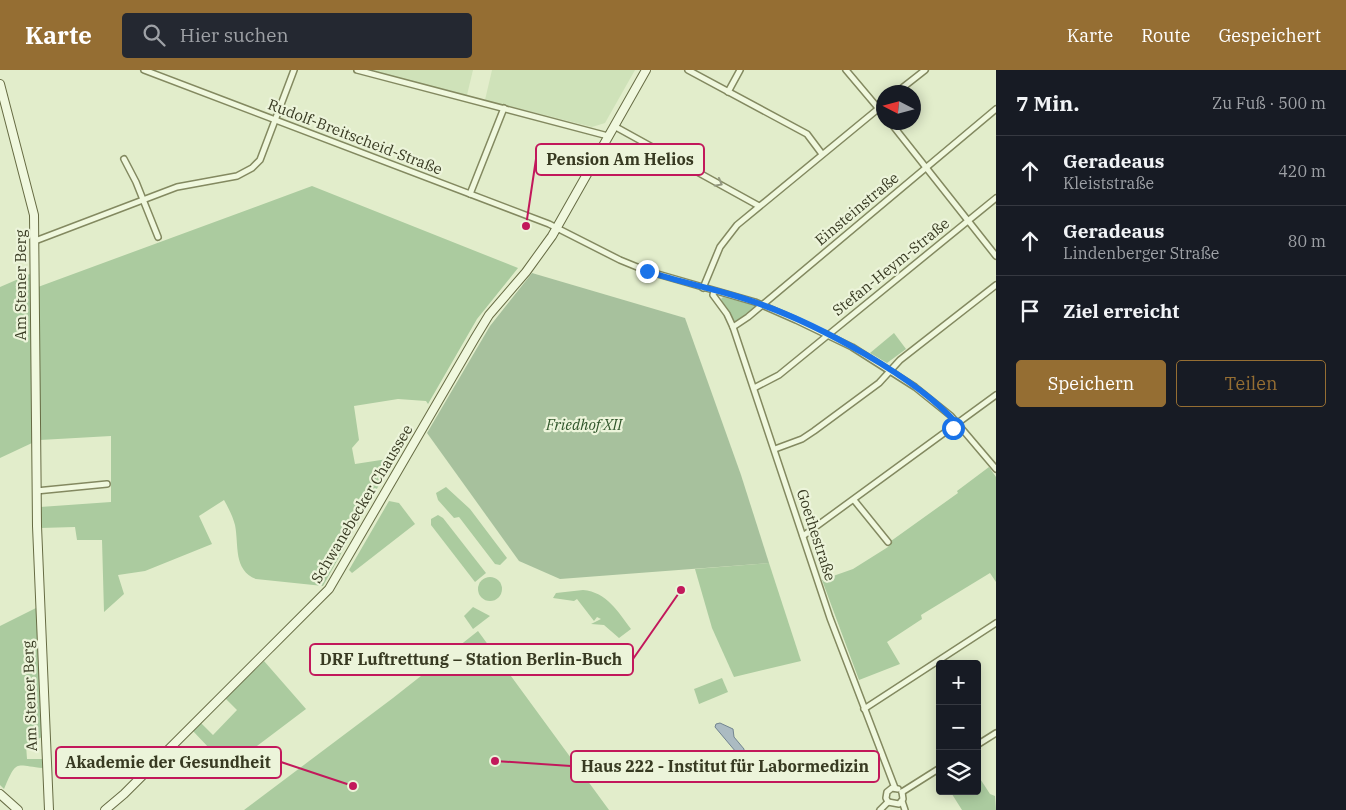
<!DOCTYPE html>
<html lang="de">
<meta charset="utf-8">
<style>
body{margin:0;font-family:"IBM Plex Serif",serif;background:#242831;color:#f1f3f6}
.controls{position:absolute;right:15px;bottom:15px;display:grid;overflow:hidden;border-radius:5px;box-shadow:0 2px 12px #0003}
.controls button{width:45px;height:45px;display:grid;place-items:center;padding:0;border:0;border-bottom:1px solid #363941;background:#171b24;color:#f1f3f6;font:25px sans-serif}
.compass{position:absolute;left:876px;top:15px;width:45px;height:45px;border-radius:50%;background:#171b24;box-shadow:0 2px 12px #0003;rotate:276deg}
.stop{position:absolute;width:15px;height:15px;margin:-11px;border:4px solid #1a73e8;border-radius:50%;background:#fff}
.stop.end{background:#1a73e8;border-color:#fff;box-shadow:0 1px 5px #0008}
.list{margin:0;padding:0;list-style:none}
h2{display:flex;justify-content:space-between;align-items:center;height:65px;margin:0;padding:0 20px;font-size:21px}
h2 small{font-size:16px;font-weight:400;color:#9ea1a6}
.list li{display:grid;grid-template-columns:32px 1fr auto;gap:15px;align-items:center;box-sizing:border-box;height:70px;padding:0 20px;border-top:1px solid #363941}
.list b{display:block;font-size:19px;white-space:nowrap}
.list p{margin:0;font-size:16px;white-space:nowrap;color:#9ea1a6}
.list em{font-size:16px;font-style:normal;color:#9ea1a6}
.actions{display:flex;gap:10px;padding:15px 20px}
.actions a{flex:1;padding:11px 0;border:1px solid #956e33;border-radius:5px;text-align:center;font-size:18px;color:#956e33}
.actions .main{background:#956e33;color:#fff}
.icon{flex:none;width:28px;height:28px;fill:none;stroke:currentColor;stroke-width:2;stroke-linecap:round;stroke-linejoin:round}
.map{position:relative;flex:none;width:996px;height:740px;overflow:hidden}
header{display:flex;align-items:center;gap:30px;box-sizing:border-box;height:70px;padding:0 25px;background:#956e33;color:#fff}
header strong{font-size:24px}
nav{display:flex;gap:28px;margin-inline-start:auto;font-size:18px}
.search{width:350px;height:45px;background:#242831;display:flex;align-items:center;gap:12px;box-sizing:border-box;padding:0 18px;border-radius:5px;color:#9ea1a6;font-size:19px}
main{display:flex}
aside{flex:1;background:#171b24}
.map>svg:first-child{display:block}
</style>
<header>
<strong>Karte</strong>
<div class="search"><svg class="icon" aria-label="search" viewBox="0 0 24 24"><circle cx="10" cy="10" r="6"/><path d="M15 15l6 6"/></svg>Hier suchen</div>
<nav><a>Karte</a><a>Route</a><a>Gespeichert</a></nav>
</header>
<main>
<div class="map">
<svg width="996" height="740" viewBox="0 0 996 740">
<rect width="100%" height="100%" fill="#e2edcb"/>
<!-- farmland -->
<g fill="#cfe2b9">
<path d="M368,0H473L467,25Z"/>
<path d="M492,0H635L605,53L592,57L485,30Z"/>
</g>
<!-- green -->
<g fill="#abcb9f">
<path d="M312,116L518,198L477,249L428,334L426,331L398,329L354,336L359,370L352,378L355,394L394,388L323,516L256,509C233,500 239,475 235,455C233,447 228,437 224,430L199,446L212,474L145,501L118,505L124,524L104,542L102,470H77L75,457L40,458V437L111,432V366L40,370L38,217Z"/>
<path d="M30,204L32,373L0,388V217Z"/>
<path d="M723,227L754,235L755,237L734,255L721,229Z"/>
<path d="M894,263L906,279L887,293L870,283Z"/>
<path d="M989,397L996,407V512L990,503L921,545L922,549L887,572L900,594L859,610L822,510L853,499L888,477L891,471L958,423L957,421Z"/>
<path d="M446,417L470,439L507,488L500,495L495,494L459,447L454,448L438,430L436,423Z"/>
<path d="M389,431L399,433L415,454L352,503L349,500Z"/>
<path d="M438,445L443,448L486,503L475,512L431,455V449Z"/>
<path d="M769,493L801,591L734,607L712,558L695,499Z"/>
<circle cx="490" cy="519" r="12"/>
<path d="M583,520C607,522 618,542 631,559L619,568L604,555L591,554L601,549L597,547L594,551L577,529L574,531L553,528L556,523Z"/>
<path d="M473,537L490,546L473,559L464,546Z"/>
<path d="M36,538L42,667L26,675L27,689H42L43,698C14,695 17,689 4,719L0,715V556Z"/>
<path d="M478,561L609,740H244L393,628Z"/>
<path d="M264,591L306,639L228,698L192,660L200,652L213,665L237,640L225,628Z"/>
<path d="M722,608L728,622L699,634L694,619Z"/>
<path d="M977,704L990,724L995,726L996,740H962L950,721H977Z"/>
</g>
<!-- cemetery -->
<path fill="#a7c19d" d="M532,203L685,248L741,405L769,493L560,509L519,491L427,363L490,256Z"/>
<!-- water -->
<path fill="#abbbc2" stroke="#728590" d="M720,653L733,659L734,667L744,679V683L736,682L715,657L716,654Z"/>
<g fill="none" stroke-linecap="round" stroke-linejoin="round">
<!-- street casing -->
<g stroke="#838960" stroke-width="8">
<g id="street">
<path d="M144,0L549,154L620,190L647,201L755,232L796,250L852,277L915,317L951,346L996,399"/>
<path d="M357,0L608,66"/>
<path d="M688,0L807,64L822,84"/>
<path d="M846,0L884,45"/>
<path d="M728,22L740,0"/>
<path d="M897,22L925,0"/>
<path d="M890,52L996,186"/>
<path d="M614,56L759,136"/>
<path d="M124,89L136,112L158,167"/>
<path d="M470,124L504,38"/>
<path d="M35,171L177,117L237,106L252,98L260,90L294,0"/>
<path d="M703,218L720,177L737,155L884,34"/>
<path d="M714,221L713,225L727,244L733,257L830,548L895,718"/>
<path d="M733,257L748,247L996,39"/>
<path d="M754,318L779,305L996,128"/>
<path d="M775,379L802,369L814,361L879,313L900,290L996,215"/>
<path d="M36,421L107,414"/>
<path d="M854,430L888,472"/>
<path d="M803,466L996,325"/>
<path d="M864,639L996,553"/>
<path d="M977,675L996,663"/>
<path d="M902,722L940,698"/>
<path d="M902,731L905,740"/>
<path d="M888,732L886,728L887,722L892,718L898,719"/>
<path d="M888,732L899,734L903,729L902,722"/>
<path d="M880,740L888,732"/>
</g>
</g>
<!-- secondary casing -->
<g stroke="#666b43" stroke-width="10">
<g id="secondary">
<path d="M0,14L34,145L37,456L49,740"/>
<path d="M0,724L18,740"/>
<path d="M105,740L124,724L329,519L475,268L489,245L526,202L552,166L646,0"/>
</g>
</g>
<!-- street -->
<use href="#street" stroke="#f0f8de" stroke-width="5"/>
<!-- secondary -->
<use href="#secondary" stroke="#f0f8de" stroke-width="8"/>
</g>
<!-- one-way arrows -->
<defs><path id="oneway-chevron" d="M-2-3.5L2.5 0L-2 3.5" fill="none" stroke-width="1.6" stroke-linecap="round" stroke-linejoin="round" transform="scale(1.25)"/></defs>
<use stroke="#949980" href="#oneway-chevron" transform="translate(719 113) rotate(29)"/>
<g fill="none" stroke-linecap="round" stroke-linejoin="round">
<!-- route -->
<path stroke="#1a73e8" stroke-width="6" d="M647,201C684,214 724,220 760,234C818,255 917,307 957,354L953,358"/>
</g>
<g text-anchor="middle" stroke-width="4.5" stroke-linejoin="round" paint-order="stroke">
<!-- street labels -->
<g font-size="15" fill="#383a22" stroke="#ecf4da">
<text transform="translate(355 67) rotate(21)" y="5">Rudolf-Breitscheid-Straße</text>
<text transform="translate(857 139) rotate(-40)" y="5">Einsteinstraße</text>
<text transform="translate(891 197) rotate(-39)" y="5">Stefan-Heym-Straße</text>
<text transform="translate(21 215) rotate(-90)" y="5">Am Stener Berg</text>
<text transform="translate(362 434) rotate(-59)" y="5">Schwanebecker Chaussee</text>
<text transform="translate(816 465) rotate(72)" y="5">Goethestraße</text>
<text transform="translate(30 626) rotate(-92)" y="5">Am Stener Berg</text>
</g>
<!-- park labels -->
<g font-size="15" font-style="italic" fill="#30562a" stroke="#ecf4da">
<text x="584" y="360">Friedhof XII</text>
</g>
</g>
<!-- callouts -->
<path fill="none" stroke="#c2185b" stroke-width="2" d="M526 156L536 89M681 520L633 589M353 716L281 692M495 691L571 696"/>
<g fill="#c2185b" stroke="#ecf4da" stroke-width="2">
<circle cx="526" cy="156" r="5"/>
<circle cx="681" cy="520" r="5"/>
<circle cx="353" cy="716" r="5"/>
<circle cx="495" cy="691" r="5"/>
</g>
<g fill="#ecf4da" stroke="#c2185b" stroke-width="2">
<rect x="536" y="74" width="168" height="31" rx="5"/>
<rect x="310" y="574" width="323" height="31" rx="5"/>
<rect x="56" y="677" width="225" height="31" rx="5"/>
<rect x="571" y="681" width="308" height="31" rx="5"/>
</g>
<g font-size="16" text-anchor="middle" font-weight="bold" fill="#383a22">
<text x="620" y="95">Pension Am Helios</text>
<text x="471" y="595">DRF Luftrettung – Station Berlin-Buch</text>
<text x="168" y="698">Akademie der Gesundheit</text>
<text x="725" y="702">Haus 222 - Institut für Labormedizin</text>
</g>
</svg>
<div class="controls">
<button>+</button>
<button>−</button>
<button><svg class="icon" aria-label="layers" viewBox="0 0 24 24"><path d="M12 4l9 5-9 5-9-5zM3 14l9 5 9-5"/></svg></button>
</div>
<svg class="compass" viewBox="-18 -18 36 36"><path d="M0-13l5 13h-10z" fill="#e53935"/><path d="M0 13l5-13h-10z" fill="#9ea1a6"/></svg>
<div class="stop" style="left:953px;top:358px"></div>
<div class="stop end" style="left:647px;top:201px"></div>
</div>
<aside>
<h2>7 Min.<small>Zu Fuß · 500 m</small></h2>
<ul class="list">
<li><svg class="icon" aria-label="ahead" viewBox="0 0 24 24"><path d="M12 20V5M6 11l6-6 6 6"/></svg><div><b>Geradeaus</b><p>Kleiststraße</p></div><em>420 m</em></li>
<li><svg class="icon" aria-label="ahead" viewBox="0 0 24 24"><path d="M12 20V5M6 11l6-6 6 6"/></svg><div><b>Geradeaus</b><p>Lindenberger Straße</p></div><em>80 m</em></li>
<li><svg class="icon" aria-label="arrive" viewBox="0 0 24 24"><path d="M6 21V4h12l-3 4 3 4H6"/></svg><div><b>Ziel erreicht</b></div></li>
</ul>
<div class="actions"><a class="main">Speichern</a><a>Teilen</a></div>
</aside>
</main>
